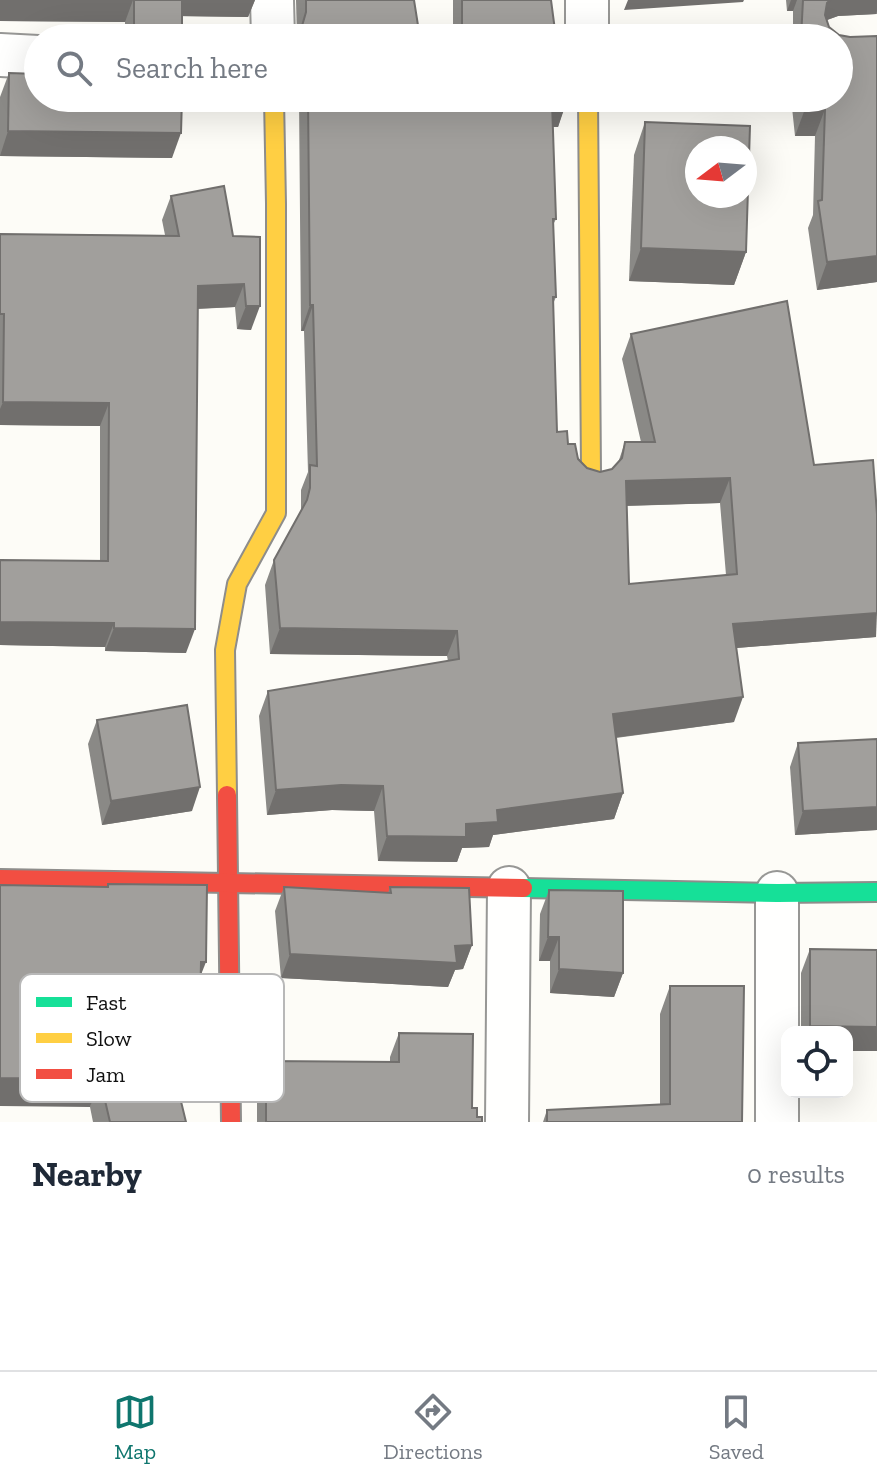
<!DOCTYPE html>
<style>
body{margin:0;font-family:"Zilla Slab",serif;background:#f2f2f3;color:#1f2937}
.controls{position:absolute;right:24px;bottom:24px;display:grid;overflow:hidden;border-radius:16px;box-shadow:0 8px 32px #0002}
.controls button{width:72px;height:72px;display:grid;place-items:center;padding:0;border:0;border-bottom:2px solid #e0e1e3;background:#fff;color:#1f2937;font:40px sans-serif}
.compass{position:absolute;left:685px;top:136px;width:72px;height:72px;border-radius:50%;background:#fff;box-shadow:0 8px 32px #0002;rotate:254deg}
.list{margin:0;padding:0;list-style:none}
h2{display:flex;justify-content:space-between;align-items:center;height:104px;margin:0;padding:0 32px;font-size:34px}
h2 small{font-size:26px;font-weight:400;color:#747a83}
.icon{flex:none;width:44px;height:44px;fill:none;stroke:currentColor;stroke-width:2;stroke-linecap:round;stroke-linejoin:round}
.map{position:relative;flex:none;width:877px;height:1122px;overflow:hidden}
.search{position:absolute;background:#fff;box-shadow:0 8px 32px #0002;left:24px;right:24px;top:24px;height:88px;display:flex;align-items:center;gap:20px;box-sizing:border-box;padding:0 28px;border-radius:44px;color:#747a83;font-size:30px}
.sheet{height:248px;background:#fff}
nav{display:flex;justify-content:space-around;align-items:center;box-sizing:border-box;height:112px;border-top:2px solid #e0e1e3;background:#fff;font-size:22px;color:#747a83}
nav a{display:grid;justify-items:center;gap:4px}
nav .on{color:#0f766e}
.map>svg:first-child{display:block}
</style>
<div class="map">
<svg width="877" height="1122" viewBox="0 0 877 1122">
<rect width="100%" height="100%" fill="#fdfcf7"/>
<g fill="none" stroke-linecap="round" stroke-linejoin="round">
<!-- street casing -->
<g stroke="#979795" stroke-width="46">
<g id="street">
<path d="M272,0L273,38"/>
<path d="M587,0V38"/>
<path d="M0,55L38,57"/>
<path d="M507,1122L509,888"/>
<path d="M777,1122V893"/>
</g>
</g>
<!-- fast casing -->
<g stroke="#8e8d8b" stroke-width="22">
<path id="fast" d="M523,888L777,893L877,892"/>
</g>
<!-- slow casing -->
<g stroke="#8e8d8b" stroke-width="22">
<g id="slow">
<path d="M588,98L591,472"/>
<path d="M227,795L225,650L237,584L276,513V204L274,98"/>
</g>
</g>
<!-- jam casing -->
<g stroke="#8e8d8b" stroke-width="22">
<g id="jam">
<path d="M227,795L231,1122"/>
<path d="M0,879L523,888"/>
</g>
</g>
<!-- street -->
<use href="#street" stroke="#fffffe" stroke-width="42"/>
<!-- fast -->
<use href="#fast" stroke="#16e098" stroke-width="18"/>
<!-- slow -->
<use href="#slow" stroke="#ffcf43" stroke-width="18"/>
<!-- jam -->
<use href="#jam" stroke="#f24e42" stroke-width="18"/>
</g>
<!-- wall -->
<g fill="#8a8986" fill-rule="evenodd">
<path d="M0,0H255L248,17L182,16V38H125V22L0,21Z"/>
<path d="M296,0H414L420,38H297Z"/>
<path d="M453,0H551L556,38H453Z"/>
<path d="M786,0H877V14L838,16L827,20L829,27L839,35L850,37L877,36V282L817,290L808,228L813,215L815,136H795L791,98H839V38H793V11H787Z"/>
<path d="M9,73L172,158L0,156V97Z"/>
<path d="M299,98H567L558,127H553L556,219L553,225L556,297L553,304L557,432L587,468L600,472L612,469L618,463L625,442H641L622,359L631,334L814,465L876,637L736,648L734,722L616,738L623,793L614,819L493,835L489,847L462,848L457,862L378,861L374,811L332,810L267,815L259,716L268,691L448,661L447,656L270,654L265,585L274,560L301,511V490L308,472L304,331H301ZM720,503L726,575L629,584L627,506Z"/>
<path d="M645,122L746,252L734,285L629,281L634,155Z"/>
<path d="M171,196L233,236L260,237L251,330L237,329L235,307L198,309L186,653L105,651V647L0,645V560L100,561V426L0,425V234L165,235L162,220Z"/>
<path d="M97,720L192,811L102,825L88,744Z"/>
<path d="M877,739V830L795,835L790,767L798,743Z"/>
<path d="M108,884L200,976L199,1057L189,1085H177L186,1122H93L90,1107Z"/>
<path d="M284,887L388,893L390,887L472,945L463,969L455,970L448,987L281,978L275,911Z"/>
<path d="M549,890L623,973L614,997L550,993V961H539L540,914Z"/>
<path d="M810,949L877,1051H847V1032H801V973Z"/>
<path d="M670,986L742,1122H543L547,1110L660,1104V1014Z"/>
<path d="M399,1033L472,1108L477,1117L482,1122H257V1085L266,1061L390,1062V1057Z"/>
</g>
<!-- shaded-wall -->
<g fill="#716f6d">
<path d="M0,0H133L125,22L0,21Z"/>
<path d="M179,0H255L248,17L173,16Z"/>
<path d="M628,0H744L743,2L624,10Z"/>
<path d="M791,0H797L793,11H787Z"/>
<path d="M830,0H877V11L876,14L838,16L827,20L817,30L827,3Z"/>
<path d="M567,101L558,127H543L552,102Z"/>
<path d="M805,109H825L815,136H795Z"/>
<path d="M8,131L181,133L172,158L0,156Z"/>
<path d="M641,248L746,252L734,285L629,281Z"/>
<path d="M877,256V282L817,290L827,262Z"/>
<path d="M244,284L235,307L189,309L198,286Z"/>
<path d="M310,305H313L304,331H301Z"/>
<path d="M246,306H260L251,330L237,329Z"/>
<path d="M3,402L109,403L100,426L0,425V409Z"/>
<path d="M730,478L720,503L617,506L626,481Z"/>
<path d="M877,613L876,637L724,649L733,624Z"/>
<path d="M0,622L114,623L105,647L0,645Z"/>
<path d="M114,628L195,629L186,653L105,651Z"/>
<path d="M280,628L457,631L447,656L270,654Z"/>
<path d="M743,697L734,722L604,739L613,714Z"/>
<path d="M341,785L383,786L374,811L332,810L267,815L276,790Z"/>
<path d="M200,787L192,811L102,825L111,801Z"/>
<path d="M623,793L614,819L493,835L489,847L462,848L457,862L378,861L387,836L466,824L497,810Z"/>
<path d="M877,807V830L795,835L803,811Z"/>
<path d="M548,937H559L550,961H539Z"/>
<path d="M472,945L463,969L455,970L448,987L281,978L290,954Z"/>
<path d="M201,962H206L195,990Z"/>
<path d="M559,969L623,973L614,997L550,993Z"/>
<path d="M810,1026L877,1027V1051H847V1032H808Z"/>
<path d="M170,1056L199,1057L189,1085L160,1084Z"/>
<path d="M0,1078L100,1079L90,1107L0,1106Z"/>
</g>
<!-- building -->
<g fill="#a19f9c" stroke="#716f6d" stroke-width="2" fill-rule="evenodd">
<rect x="134" y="0" width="48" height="38"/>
<path d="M306,0H414L420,38H302V26L306,12Z"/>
<path d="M462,0H551L556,38H462Z"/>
<path d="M803,0H830L827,3L825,15L829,27L839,35L850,37L877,36V256L827,262L818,201L822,200L825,109H805L804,98H839V38H801Z"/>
<path d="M9,73L38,74V98H182L181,133L8,131Z"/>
<path d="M308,98H567V101L552,102L556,219H553L556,297H553L557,432L567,431L568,444H575L578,459L587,468L600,472L612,469L622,458L625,442H655L631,334L787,301L814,465L873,460L877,514V613L733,624L743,697L613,714L623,793L497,810L498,822L466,824V837L387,836L383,786L341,785L276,790L268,691L459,659L457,631L280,628L274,560L307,500L310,488V465L317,466L313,305H310ZM730,478L737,574L629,584L626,481Z"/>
<path d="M645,122L750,126L746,252L641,248ZM697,148H745V196H697Z"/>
<path d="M224,186L233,236L260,237V306H246L244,284L198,286L195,629L114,628V623L0,622V560L108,561L109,403L3,402L4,314H0V234L179,236L171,196Z"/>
<path d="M187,705L200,787L111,801L97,720Z"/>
<path d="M877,739V807L803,811L798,743Z"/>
<path d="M108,884L207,885L206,962H201L199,1057L170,1056L186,1122H110L100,1079L0,1078V885L108,887Z"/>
<path d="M284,887L391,893L390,887L469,888L472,945L455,946L457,963L290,954Z"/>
<path d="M549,890L623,891V973L559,969V937H548Z"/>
<path d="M810,949L877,950V1027L810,1026Z"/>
<path d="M670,986H744L742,1122H547V1110L670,1104Z"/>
<path d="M399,1033L473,1034L472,1108H477V1117H482V1122H266V1061L399,1062Z"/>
</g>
<!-- legend -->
<rect x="20" y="974" width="264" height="128" rx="12" fill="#fff" stroke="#b8b8b8" stroke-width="2"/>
<rect x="36" y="997" width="36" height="10" fill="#16e098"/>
<rect x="36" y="1033" width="36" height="10" fill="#ffcf43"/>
<rect x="36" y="1069" width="36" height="10" fill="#f24e42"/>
<g font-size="22" fill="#111">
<text x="86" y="1010">Fast</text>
<text x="86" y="1046">Slow</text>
<text x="86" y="1082">Jam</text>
</g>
</svg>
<div class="controls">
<button><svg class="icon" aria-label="locate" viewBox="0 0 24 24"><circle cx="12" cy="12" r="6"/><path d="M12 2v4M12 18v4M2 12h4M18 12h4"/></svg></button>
</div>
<svg class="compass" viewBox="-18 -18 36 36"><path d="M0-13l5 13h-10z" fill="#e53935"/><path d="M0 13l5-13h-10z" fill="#747a83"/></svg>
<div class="search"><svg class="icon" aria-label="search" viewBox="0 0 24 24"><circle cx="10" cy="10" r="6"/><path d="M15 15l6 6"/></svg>Search here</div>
</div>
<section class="sheet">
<h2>Nearby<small>0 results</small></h2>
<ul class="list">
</ul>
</section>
<nav>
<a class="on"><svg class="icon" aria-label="map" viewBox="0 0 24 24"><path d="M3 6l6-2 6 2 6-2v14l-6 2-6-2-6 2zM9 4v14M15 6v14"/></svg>Map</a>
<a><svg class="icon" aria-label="directions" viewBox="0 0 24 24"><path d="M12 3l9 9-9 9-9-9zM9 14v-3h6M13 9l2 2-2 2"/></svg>Directions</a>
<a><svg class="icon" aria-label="saved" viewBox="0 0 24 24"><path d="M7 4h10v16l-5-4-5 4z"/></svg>Saved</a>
</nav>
